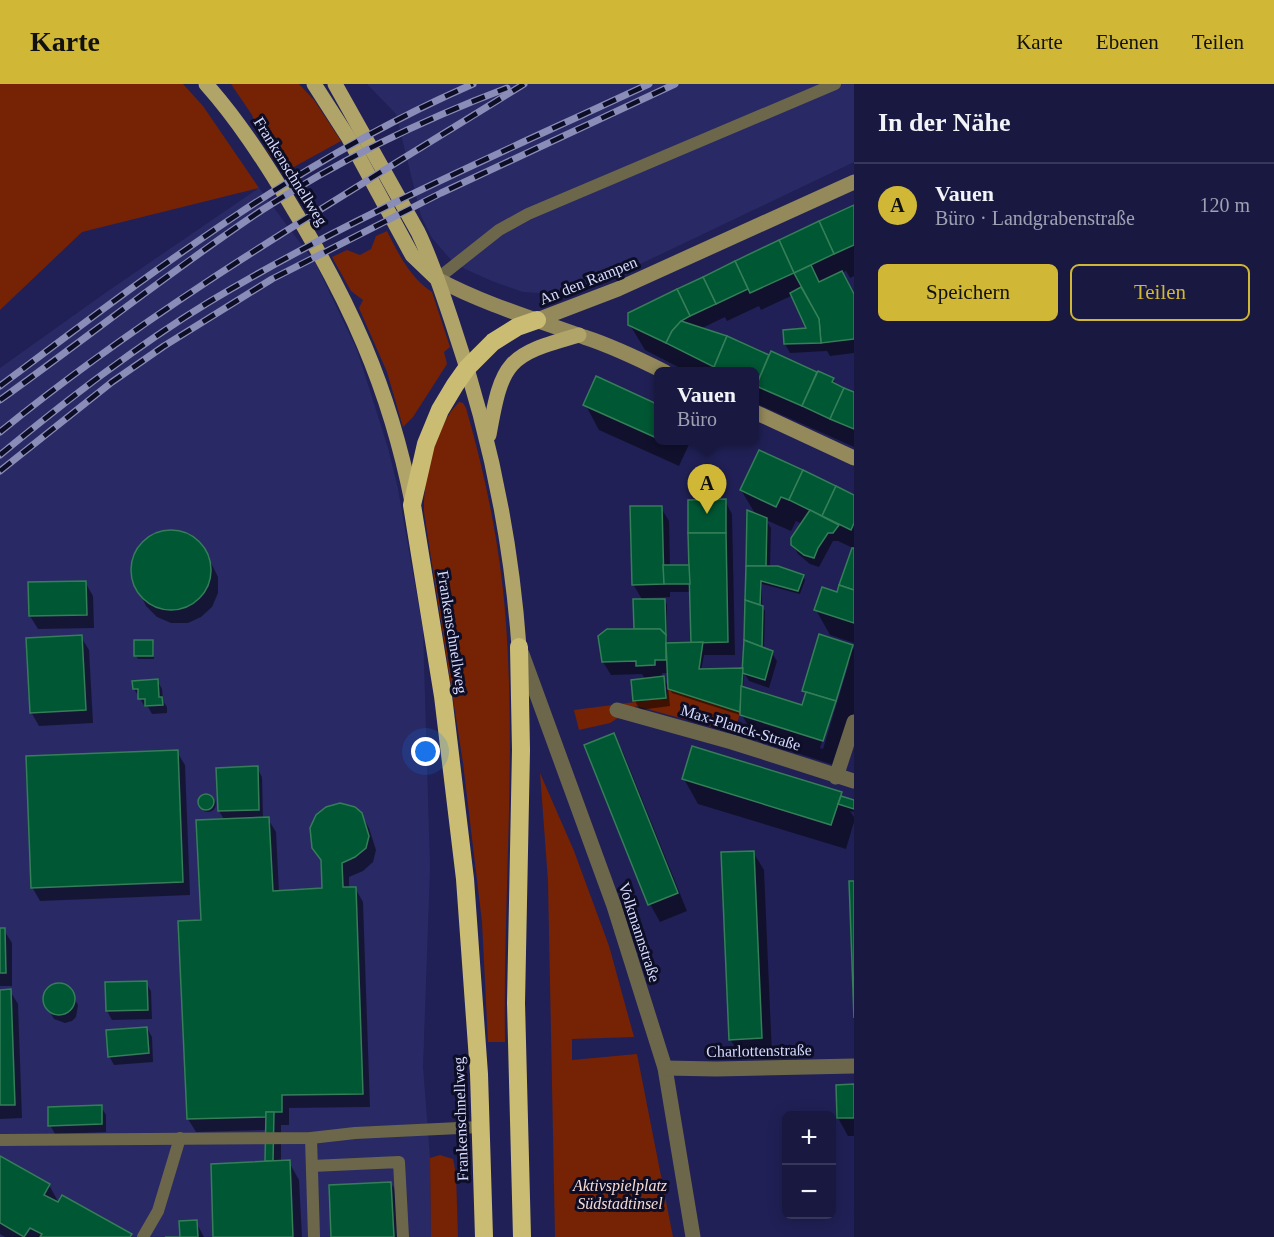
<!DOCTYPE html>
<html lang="de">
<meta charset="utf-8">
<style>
body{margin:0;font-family:"Times New Roman",serif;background:#212147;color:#f1f3f6}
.controls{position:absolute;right:18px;bottom:18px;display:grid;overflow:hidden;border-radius:9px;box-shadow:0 3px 15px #0003}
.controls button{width:54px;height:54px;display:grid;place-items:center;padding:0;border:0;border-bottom:2px solid #363759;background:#181840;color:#f1f3f6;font:30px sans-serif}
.you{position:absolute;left:426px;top:668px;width:21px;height:21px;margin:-15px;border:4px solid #fff;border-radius:50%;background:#1a73e8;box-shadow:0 0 0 9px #1a73e833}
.badge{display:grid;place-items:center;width:39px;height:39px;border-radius:50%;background:#d0b736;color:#111;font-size:20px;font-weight:700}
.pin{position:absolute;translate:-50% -50px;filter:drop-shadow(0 2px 3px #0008)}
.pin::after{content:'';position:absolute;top:32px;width:21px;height:18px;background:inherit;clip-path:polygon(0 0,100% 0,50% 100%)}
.popup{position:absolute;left:654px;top:283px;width:105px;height:78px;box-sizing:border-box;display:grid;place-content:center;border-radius:9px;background:#181840;filter:drop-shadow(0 2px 4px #0005);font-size:20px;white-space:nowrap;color:#9fa0b1}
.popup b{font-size:22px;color:#f1f3f6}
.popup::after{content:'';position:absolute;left:50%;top:100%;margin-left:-12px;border:12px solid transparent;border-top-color:#181840}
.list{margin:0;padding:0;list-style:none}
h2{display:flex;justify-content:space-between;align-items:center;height:78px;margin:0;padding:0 24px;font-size:26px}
h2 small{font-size:20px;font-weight:400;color:#9fa0b1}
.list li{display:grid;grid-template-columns:39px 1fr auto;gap:18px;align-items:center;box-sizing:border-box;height:84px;padding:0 24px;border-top:2px solid #363759}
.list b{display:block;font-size:22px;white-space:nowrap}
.list p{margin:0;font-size:20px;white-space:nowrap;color:#9fa0b1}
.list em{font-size:20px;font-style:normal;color:#9fa0b1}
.actions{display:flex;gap:12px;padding:18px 24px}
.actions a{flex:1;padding:14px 0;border:2px solid #d0b736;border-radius:9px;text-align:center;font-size:21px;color:#d0b736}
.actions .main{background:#d0b736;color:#111}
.map{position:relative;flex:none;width:854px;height:1153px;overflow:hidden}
header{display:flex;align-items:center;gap:36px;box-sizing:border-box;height:84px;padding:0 30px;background:#d0b736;color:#111}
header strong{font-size:28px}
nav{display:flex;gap:33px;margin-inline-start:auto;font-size:21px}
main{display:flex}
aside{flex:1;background:#181840}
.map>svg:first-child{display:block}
</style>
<header>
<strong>Karte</strong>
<nav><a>Karte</a><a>Ebenen</a><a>Teilen</a></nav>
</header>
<main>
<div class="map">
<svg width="854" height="1153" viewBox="0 0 854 1153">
<rect width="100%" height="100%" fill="#202056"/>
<!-- built -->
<g fill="#292965">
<path d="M367,0H854V78L590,204L553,210L523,208L492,197L465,185L452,177L432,154L421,132L396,30Z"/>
<path d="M259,104L316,180L357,266L388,364L398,405L423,546L430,783L423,983L430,1074L431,1153H0V284L108,207Z"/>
</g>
<!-- green -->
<g fill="#752304">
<path d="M0,0H183L203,22L259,104L82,148L0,226Z"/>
<path d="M231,0H299L314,16L341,57L283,89L268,68L252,31Z"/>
<path d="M387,147C398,169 410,194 432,208L450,263L444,268L447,280L413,333L403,343L387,288L359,224L363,216L351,207L332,173L347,166L360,171L371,165L376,152Z"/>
<path d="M459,318L463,319L466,324C486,393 501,467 506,539C516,678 503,818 505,958H488L482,838L463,679L424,428C423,396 435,342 459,318Z"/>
<path d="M668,605L740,628L735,649L636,622L610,639L579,646L574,626L666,614Z"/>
<path d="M540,689L574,767L609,862L634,953L572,955V976L637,970L673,1153H555L548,797Z"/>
<path d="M440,1071L453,1075L456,1091L458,1153H431L430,1074Z"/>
</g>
<!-- shadow -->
<g fill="#0007" fill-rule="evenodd">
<path d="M854,123V192L850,194L846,187L841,189L854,212V269L830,272L827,267L790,269L785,260L808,245L793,211L761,226L759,222L727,237L725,233L700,245L727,254L770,273L772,269L833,295L837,302L854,310V363L755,319V288H688L645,266L630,241V230ZM805,206L824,240L821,242L801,207Z"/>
<path d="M585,320L659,322V356H691L679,382L599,346Z"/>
<path d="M741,406L854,413V559L830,551L816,526L838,510L853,464L838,457H833L819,483L810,480L798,470L793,461L802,440L796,437L791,447L766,436L771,444L770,484L803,492L805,496L800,510L762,500V522L765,527L764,564L772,569L777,577L769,604L749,597L744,589L743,604L803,623L807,612L804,607L852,562L854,565V629L837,682L756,656L737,622L735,623L740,631L672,609L669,604V589H662V593L668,602L670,622L640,626L635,617L632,597L645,595L642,590L611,591L603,578L636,546L643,517L633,500L661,424L669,437L670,483L691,487L725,417L732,430L735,571H704L701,586H744L748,428L756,431ZM670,508H691L692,560L670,561L667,557V520L664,516L646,517V514L670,513ZM846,579H849L823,665L820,664Z"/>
<path d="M163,448H179L194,454L204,465L218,493V509L212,523L201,533L188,539H171L157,533L146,522L133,494L132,478L139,463L149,453Z"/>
<path d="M85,498L93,512L94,544L38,545L30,532Z"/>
<path d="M81,553L89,566L93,639L39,642L31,628Z"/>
<path d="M152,557L154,561V575H138L136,572Z"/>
<path d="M157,596L162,605L163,617L167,623V629L152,630L148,623H145L134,605Z"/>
<path d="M613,651L623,668L687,827L660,838L650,820L586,662Z"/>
<path d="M177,668L185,681L190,811L40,817L32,803Z"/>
<path d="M257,684L262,693L263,735H268L276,748L279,808L323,806L361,730L369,744L376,766L373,778L363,787L349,793V804H355L363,818L370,1023L289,1024V1041H281V1078H289L299,1096L302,1153H215L268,1079L267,1046L196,1048L188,1035L203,838L225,737L219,727Z"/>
<path d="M684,695L841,710L843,714L854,717V728L850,727L854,733V738L846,765L698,720Z"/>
<circle cx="208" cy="720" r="8"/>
<path d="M753,768L764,786L772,971L741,973L730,955Z"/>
<path d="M0,846H4L12,859V902H0Z"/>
<path d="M146,899L151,907L152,935L112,936L107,927Z"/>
<path d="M55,901H63L69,905L78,921L76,933L72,937L65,939L54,935L45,920V911L49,904Z"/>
<path d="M0,907H10L18,920L22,1034L0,1035Z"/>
<path d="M147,944L152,953L153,978L114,981L109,972Z"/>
<path d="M854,1001V1052H848L838,1034Z"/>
<path d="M101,1023L106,1031V1048L55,1050L50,1041Z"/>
<path d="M0,1073L49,1101L59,1119L132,1153H5L0,1150Z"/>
<path d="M391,1099L401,1117L402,1153H333Z"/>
<path d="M196,1138L204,1153H182Z"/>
</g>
<!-- building -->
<g fill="#005734" stroke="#357e58" stroke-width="1.5">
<path d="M854,121V161L834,170L819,137Z"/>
<path d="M819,137L834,170L794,189L779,156Z"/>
<path d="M779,156L794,189L750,209L735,177Z"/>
<path d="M735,177L748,205L716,220L703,193Z"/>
<path d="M811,181L819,198L842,187L854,210V255L821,259L819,235L794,189Z"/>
<path d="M703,193L716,220L690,232L677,205Z"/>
<path d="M801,203L819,235L821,259L784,260L783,246L806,244L790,209Z"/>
<path d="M677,205L690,232L681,237L672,247L666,259L628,241V229Z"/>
<path d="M681,237L727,252L714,283L666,259L672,247Z"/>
<path d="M727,252L769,271L756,302L755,288H724L714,283Z"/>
<path d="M771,267L817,288L802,322L756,302Z"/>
<path d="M818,287L834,294L832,298L844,304L830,335L802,322Z"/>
<path d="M596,292L659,321V355L583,321Z"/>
<path d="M844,304L854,308V345L830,335Z"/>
<path d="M759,366L803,386L789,416L781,413L776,423L740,406Z"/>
<path d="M803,386L836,402L822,432L789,416Z"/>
<path d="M836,402L854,411V439L851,446L822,432Z"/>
<path d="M726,415V449H688V416Z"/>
<path d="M630,422H662L664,500L632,501Z"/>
<path d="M747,426L767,434L766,482H746Z"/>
<path d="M810,426L839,441L833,449H828L818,464L814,474L804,471L791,461V454Z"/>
<circle cx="171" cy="486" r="40"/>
<path d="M688,449H726L728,558L691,559Z"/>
<path d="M852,464H854V506L839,501Z"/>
<path d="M663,481H689L690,500H664Z"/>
<path d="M746,482H778L804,491L798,507L761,497L760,521L745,516Z"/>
<path d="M86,497L87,531L29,532L28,498Z"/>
<path d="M839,501L854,506V539L814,526L822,503L837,508Z"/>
<path d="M633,515H665L666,551L660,545H634Z"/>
<path d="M745,516L763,522L762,563L744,556Z"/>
<path d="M607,545H660L666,551V576H655V581L636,582V577L602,578L598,552Z"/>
<path d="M819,550L853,561L836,617L802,607Z"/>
<path d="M82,551L86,626L30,629L26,554Z"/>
<rect x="134" y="556" width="19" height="16"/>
<path d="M744,556L773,567L765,596L742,589Z"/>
<path d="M703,558L699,585L743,584L740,628L668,605L666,559Z"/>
<path d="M664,592L666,614L633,617L631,596Z"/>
<path d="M158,595L159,613H162L163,621L145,622V615H138V605H133L132,597Z"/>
<path d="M741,602L802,621L806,608L836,617L823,657L740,631Z"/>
<path d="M614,649L678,809L648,821L584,661Z"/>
<path d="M692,662L842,708L831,741L682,695Z"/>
<path d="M178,666L183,798L31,804L26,672Z"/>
<path d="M258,682L259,726L218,727L216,684Z"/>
<circle cx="206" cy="718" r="8"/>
<path d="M841,712L854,716V725L838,720Z"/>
<path d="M340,719L355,723L362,729L369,752L366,764L355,773L342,779L343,803H356L363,1010L282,1011V1028H266V1033L187,1035L178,837L201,836L196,736L269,733L273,807L322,804L321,776L312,764L310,744L316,731L326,723Z"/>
<path d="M754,767L762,954L729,956L721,768Z"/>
<path d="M849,797H854V934L850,824Z"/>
<path d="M0,844H5L6,889H0Z"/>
<path d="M147,897L148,926L106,927L105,898Z"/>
<circle cx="59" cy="915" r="16"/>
<path d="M11,905L15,1021H0V906Z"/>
<path d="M147,943L149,969L108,973L106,946Z"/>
<path d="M854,1000V1034H837L836,1001Z"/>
<path d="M102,1021V1040L48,1042V1023Z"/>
<path d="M266,1028H274L273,1077H265Z"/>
<path d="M0,1072L50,1100L44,1111L58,1118L62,1111L132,1150L130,1153H40L42,1150L30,1144L24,1153L0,1139Z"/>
<path d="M290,1076L293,1153H213L211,1080Z"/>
<path d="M391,1098L394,1153H331L329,1101Z"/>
<path d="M197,1136L198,1153H165H180L179,1137Z"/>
</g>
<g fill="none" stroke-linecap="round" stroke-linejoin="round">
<!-- lane -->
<g stroke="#6c674a" stroke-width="12">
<path d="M437,195L499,146L528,130L835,0"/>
<path d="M311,1054L314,1153"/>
<path d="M0,1056L311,1054L355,1049L480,1043"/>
<path d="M312,1082L399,1078L403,1153"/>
<path d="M143,1153L158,1127L180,1054"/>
</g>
<!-- street -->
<g stroke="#6c674a" stroke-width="15">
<path d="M522,570L614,822L665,984L693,1153"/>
<path d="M617,626L732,658L854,697"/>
<path d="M836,693L854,638"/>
<path d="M665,984L716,985L854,982"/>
</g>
<!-- secondary -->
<g stroke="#93895b" stroke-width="15">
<path d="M437,195C484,220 534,235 584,253C612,262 639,275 665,288"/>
<path d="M537,236L618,205L854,98"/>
<path d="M755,328L854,374"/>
</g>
<!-- primary -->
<g stroke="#b0a468" stroke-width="15">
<path d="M206,0C238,36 263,75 288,116C349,216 389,302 412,418"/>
<path d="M314,0L348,53L412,171L435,193"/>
<path d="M335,0L418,148C432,177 442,208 452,238C488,343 511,451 519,563"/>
<path d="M489,351C502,277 507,271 579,251"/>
</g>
<!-- highway -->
<g stroke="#cbbc73" stroke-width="18">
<path d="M519,563L521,666L516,919L522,1153"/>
<path d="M484,1153L479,990L465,795L443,612L412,421L426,360L440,326L455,301L467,284L493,258L517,243L537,236"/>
</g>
<!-- rail casing -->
<g stroke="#8a8db7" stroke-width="7">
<g id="rail">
<path d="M0,302C152,188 298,76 473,0"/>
<path d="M0,316C88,253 172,186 262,126C338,77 422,36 507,4"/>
<path d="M0,348C163,215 346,111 524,0"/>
<path d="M0,371C67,316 135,263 209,218C349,134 501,69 649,0"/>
<path d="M0,387L112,298L164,262L272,195L441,109L675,0"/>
</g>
</g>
<!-- rail -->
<use href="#rail" stroke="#0d0e26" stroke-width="4.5" stroke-dasharray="14" stroke-linecap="butt"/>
</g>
<g text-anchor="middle" stroke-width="6" stroke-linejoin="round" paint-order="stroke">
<!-- street labels -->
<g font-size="16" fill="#d6dbfe" stroke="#0d0e26">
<text transform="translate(291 87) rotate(58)" y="6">Frankenschnellweg</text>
<text transform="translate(588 196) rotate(-22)" y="6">An den Rampen</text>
<text transform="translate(453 548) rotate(81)" y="6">Frankenschnellweg</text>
<text transform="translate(741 643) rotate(17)" y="6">Max-Planck-Straße</text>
<text transform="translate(640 848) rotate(72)" y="6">Volkmannstraße</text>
<text transform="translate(759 966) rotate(-1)" y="6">Charlottenstraße</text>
<text transform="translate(460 1035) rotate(-92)" y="6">Frankenschnellweg</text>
</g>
<!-- park labels -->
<g font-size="16" font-style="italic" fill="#f6dbd3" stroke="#0d0e26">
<text x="620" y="1107">Aktivspielplatz<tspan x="620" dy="18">Südstadtinsel</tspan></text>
</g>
</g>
</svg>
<div class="controls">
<button>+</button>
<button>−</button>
</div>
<div class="you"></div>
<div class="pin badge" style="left:707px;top:430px">A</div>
<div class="popup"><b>Vauen</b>Büro</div>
</div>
<aside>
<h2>In der Nähe<small></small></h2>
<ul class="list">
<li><span class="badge">A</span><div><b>Vauen</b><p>Büro · Landgrabenstraße</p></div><em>120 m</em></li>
</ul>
<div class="actions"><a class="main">Speichern</a><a>Teilen</a></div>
</aside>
</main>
